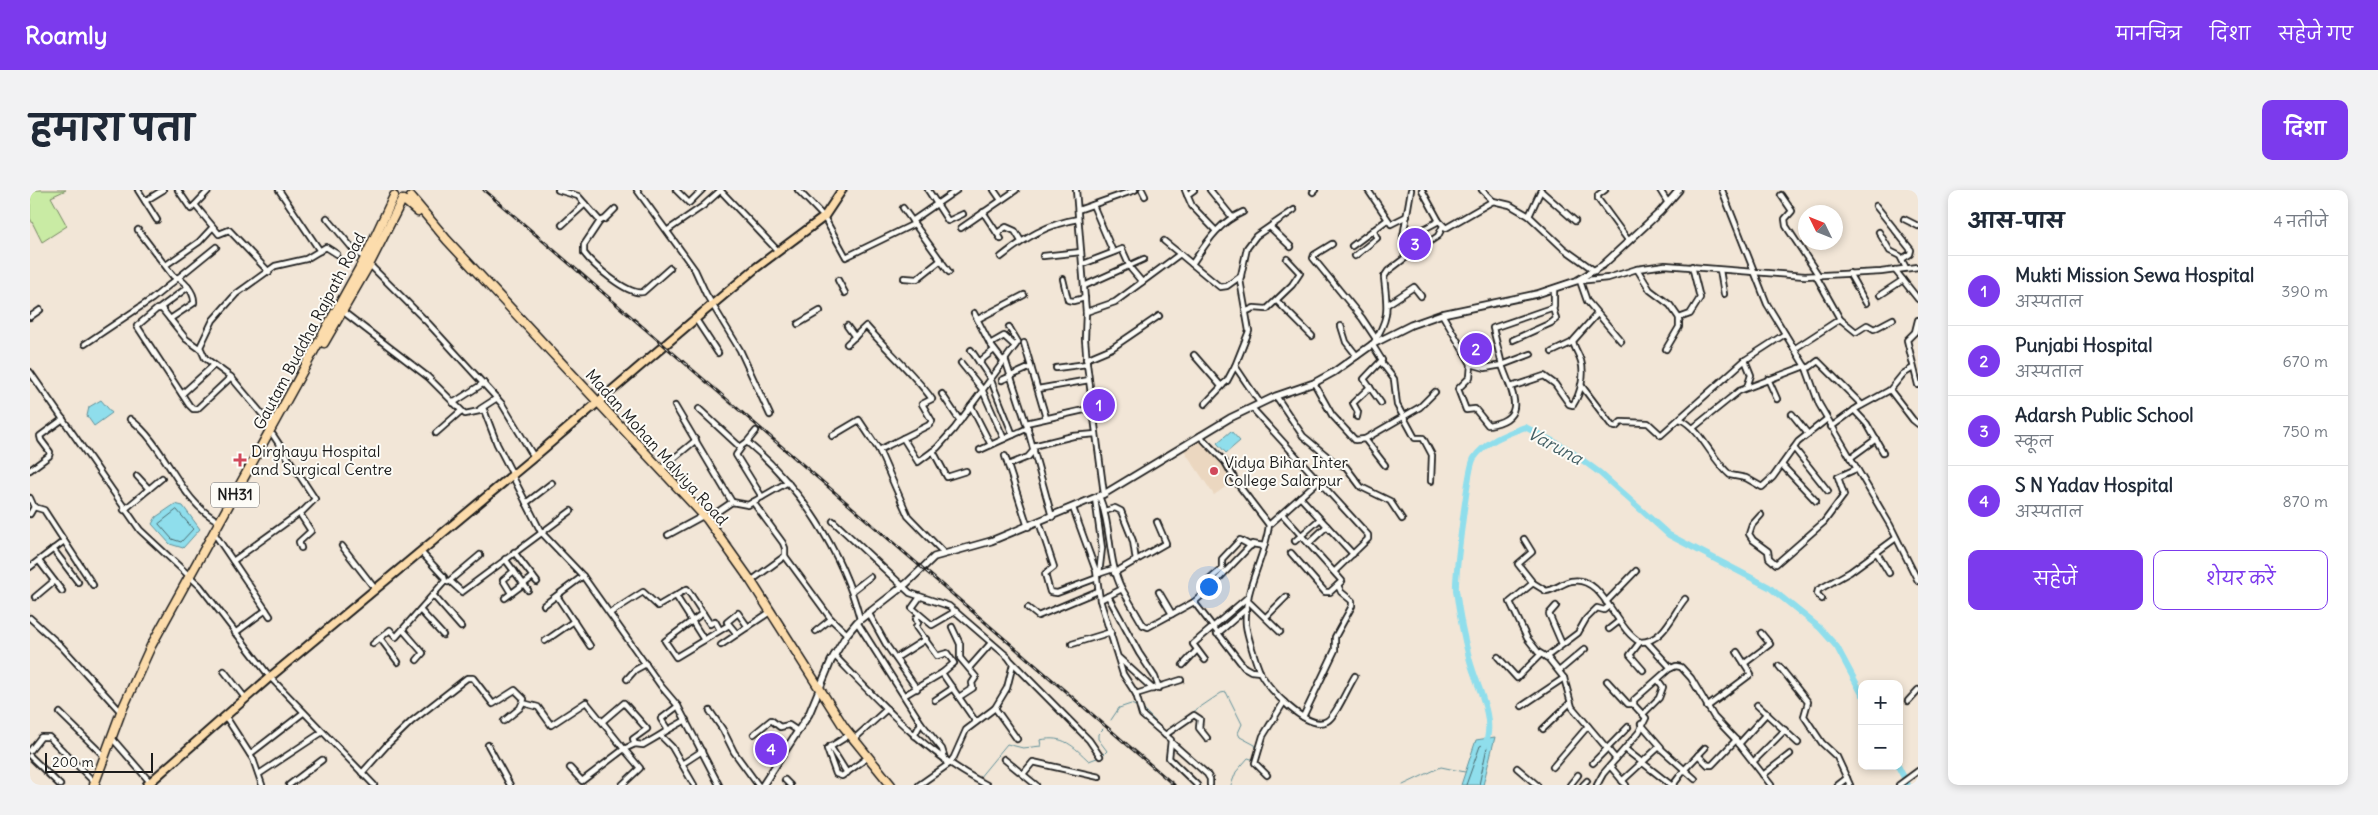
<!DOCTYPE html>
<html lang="hi">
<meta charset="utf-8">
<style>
body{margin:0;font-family:Delius,"Playpen Sans Deva",sans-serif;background:#f2f2f3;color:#1f2937}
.controls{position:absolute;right:15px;bottom:15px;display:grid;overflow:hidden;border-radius:10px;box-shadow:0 2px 8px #0003}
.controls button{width:45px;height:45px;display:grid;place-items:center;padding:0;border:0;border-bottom:1px solid #e0e1e3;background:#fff;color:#1f2937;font:25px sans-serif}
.compass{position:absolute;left:1768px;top:15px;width:45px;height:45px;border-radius:50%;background:#fff;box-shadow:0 2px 8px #0003;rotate:313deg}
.scale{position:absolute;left:15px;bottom:12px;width:108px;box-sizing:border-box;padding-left:5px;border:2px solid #1c1c1c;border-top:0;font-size:14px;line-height:18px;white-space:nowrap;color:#1c1c1c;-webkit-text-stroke:4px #fdfcf7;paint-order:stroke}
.you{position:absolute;left:1178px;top:396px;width:18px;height:18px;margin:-12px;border:4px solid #fff;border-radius:50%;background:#1a73e8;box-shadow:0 0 0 8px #1a73e833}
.badge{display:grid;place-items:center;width:32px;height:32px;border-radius:50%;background:#7c3aed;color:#fff;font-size:16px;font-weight:700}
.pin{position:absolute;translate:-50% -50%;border:2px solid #fff;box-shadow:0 1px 5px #0006}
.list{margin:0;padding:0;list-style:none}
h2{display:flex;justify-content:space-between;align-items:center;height:65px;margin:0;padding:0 20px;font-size:21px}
h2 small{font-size:16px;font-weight:400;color:#747a83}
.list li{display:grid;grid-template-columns:32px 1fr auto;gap:15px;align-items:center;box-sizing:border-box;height:70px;padding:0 20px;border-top:1px solid #e0e1e3}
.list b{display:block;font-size:19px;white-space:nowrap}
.list p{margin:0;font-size:16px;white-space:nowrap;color:#747a83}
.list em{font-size:16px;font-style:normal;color:#747a83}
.actions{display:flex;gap:10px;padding:15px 20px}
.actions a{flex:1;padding:11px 0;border:1px solid #7c3aed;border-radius:10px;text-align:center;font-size:18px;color:#7c3aed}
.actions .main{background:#7c3aed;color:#fff}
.map{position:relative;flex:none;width:1888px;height:595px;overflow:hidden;border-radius:10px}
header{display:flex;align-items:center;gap:30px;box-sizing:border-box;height:70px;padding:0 25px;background:#7c3aed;color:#fff}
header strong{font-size:24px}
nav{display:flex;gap:28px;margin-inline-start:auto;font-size:18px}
.intro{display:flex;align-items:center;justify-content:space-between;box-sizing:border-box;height:120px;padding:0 30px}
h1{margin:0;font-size:35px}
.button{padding:12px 22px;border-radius:10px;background:#7c3aed;color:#fff;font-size:18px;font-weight:700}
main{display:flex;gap:30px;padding:0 30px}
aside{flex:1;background:#fff;border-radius:10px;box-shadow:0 2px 8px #0003}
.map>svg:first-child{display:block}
</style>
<header>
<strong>Roamly</strong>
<nav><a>मानचित्र</a><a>दिशा</a><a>सहेजे गए</a></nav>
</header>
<div class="intro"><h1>हमारा पता</h1><a class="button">दिशा</a></div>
<main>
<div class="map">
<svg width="1888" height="595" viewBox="0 0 1888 595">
<rect width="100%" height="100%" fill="#f2e6d7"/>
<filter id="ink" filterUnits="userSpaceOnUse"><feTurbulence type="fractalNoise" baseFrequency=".02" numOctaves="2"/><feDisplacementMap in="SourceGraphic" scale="10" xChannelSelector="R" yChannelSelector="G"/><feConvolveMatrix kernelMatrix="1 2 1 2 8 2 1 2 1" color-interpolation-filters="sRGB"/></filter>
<g filter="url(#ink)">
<!-- built -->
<path fill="#ebd7c0" d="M1170,248L1193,272L1204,291L1184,305L1153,259Z"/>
<!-- green -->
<path fill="#c9eba4" stroke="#728460" d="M0,0H36L21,7L37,36L12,52L0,28Z"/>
<!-- water -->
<g fill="#8fdeec" stroke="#619099">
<path d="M71,210L82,223L64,236L57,226L59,217Z"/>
<path d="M1201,241L1210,251L1196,263L1187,253Z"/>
<path d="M145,314L153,316L170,339L153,358L140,354L122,334L126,327Z"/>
<path d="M1465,547L1453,595H1431L1446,550Z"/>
</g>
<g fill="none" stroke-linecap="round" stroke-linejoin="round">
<!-- shore -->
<g stroke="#4a6a6f" stroke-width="1">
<path d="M147,320L163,339L151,352L142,349L129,334Z"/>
<path d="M1436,595L1450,556L1455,554L1457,557L1449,595"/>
</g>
<!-- stream -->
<g stroke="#619099" stroke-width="1">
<path d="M1112,518L1135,541L1191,503L1196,502L1212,534L1208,543L1210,547L1225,555L1227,560"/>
<path d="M1081,530L1089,518L1101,514L1108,517"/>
<path d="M949,588L977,554L993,558L1011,556L1010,550C1034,545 1043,556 1059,571L1072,566L1077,561L1068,549V544L1073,539"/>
<path d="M1201,595L1206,582L1218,568L1225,570"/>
<path d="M1373,595L1411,577L1435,582"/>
</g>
<!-- river -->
<g stroke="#8fdeec" stroke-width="6">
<path d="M1455,555C1466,529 1447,497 1440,471C1434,449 1429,423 1426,400C1425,387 1438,276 1444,268C1456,251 1476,244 1495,237L1536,258L1570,283L1639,345L1739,397L1790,438L1807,457L1832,504"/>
<path d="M1868,576L1878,595"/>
</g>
<!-- street casing -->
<g stroke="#1c1c1c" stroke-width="8">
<g id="street">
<path d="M108,0L127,30"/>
<path d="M148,0L161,19L179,0"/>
<path d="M249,0L290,61"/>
<path d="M528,0L548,6L555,14L532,35"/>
<path d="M607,0L665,80L676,104L710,160L740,225"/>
<path d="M646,0L659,13L672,0"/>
<path d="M690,0L748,61"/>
<path d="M768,0L794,27L816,67L884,34"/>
<path d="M898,0L918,31L933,24"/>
<path d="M964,0L971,10"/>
<path d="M1046,0L1056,122L1055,149L1057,174L1074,304"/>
<path d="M1112,0L1115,6"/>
<path d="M1155,0L1162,16L1185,40"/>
<path d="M1180,0L1202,27"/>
<path d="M1338,0L1361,34L1377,26"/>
<path d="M1392,0L1409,31L1416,38L1463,11"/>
<path d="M1452,0L1463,11L1480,15L1499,26"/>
<path d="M1511,0L1499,26L1533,58L1565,81"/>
<path d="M1575,0L1568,5V9L1598,50"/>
<path d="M1630,0L1638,13"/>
<path d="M1692,0L1737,114L1776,178L1789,214L1860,335L1888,391"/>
<path d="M1511,1L1545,31"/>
<path d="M1283,2L1285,0"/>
<path d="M1157,5L1164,0"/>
<path d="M1751,5L1762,21L1755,29L1756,36L1789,86"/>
<path d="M115,11L133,0"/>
<path d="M555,14L570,31L575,29L585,19"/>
<path d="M165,15L189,44L199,40L239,82"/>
<path d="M1063,15L1083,62"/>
<path d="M1846,16L1881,60L1880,64L1872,69"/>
<path d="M873,18L919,82"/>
<path d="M1048,20L1105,0"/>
<path d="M953,22L971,49"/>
<path d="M297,28L323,59L335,68"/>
<path d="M1874,29L1888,36"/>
<path d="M570,31L554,55V63C563,75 598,106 613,102L640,78"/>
<path d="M882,31L927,0"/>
<path d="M1240,37L1261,57"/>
<path d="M931,38L986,0"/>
<path d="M108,40L143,86C153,89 165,102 164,113L140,129"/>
<path d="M638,40L673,16L691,0"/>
<path d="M1849,42L1860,61L1870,66L1876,78"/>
<path d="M967,43L976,37L985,41L991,51"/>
<path d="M1373,50L1409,31"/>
<path d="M1134,51L1150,64"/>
<path d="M1302,54L1284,65L1283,68L1332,128L1346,149"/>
<path d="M1322,56L1357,30"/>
<path d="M1013,66L1051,62"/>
<path d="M1325,66L1347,48L1343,40"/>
<path d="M971,67C995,48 1017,34 1048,29"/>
<path d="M1375,68L1408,46L1413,36"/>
<path d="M339,74L398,133L472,214L504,267"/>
<path d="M1053,74L1092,59L1101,79L1112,92"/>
<path d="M1162,74L1190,97L1197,96L1211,86"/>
<path d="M136,75L169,52L182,38"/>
<path d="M1607,79L1620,100L1640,115L1649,128"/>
<path d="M1690,80L1694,104"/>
<path d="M1865,80L1888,109"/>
<path d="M1819,83L1836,113"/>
<path d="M1786,86L1810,129"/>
<path d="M874,88L887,89L911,70"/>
<path d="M1033,89L1038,110L1043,111L1055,108"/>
<path d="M808,90L815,103"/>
<path d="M1547,91L1578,88L1607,79L1635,75L1775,86L1851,82L1888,77"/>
<path d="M1550,91L1557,111L1591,151"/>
<path d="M1054,96L1114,69"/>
<path d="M1850,105L1873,90"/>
<path d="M1247,111L1282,146"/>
<path d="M1358,114L1384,97L1391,106"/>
<path d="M130,118L158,97"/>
<path d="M311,120L398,187L435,224L454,220L467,254L483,285"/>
<path d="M1217,121L1224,118L1237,119L1262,95L1270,83L1257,69"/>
<path d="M1056,122L1085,112L1150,64L1162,74C1177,52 1188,33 1213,22"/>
<path d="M944,123L960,154"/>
<path d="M1412,124L1441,174L1455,178L1472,175C1480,200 1501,229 1458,235L1445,219L1436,220L1428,199L1440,187L1441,174"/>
<path d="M0,127L10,120"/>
<path d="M665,128L688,163"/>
<path d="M948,129L994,105"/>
<path d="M1888,130L1885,142L1877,150L1888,195"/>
<path d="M768,134L790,121"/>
<path d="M817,136L825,147"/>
<path d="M1311,136L1316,152L1327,166"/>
<path d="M1483,150L1521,133L1526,129L1523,118"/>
<path d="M994,153L1016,228"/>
<path d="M55,154L122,109L186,57"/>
<path d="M817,154L836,136C858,161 883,183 902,209L892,214L902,231L899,235L849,260L878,326L914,363"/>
<path d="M1342,154L1352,170L1334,189L1351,213"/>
<path d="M1343,154C1361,125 1357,118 1354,87L1358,81L1375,68L1373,47L1381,0"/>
<path d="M170,159L156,149L132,119H127L107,136L159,215L163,219H167L201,187L175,168L170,157L183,130L206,104L245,76L276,69L296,57L307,64"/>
<path d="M1636,159L1649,137V128L1660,124L1670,108L1662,76"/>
<path d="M1764,159L1810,129L1826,142L1837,135L1844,139L1863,129"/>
<path d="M941,160L960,188L983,245"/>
<path d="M1522,162L1543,152"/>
<path d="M1501,164L1472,175L1463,138L1524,117V99"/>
<path d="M1164,165L1191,196L1197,191L1205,176"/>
<path d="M975,169L996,233"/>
<path d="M1056,169L1082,158L1129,126"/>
<path d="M1715,170L1721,185L1717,197"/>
<path d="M973,171L960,154L974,146L985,156"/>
<path d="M949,172L964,160"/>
<path d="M1351,172L1364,189L1367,215L1385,248H1393L1402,265L1401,291"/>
<path d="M931,173L952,199L974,249"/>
<path d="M1026,178L1057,174"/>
<path d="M1776,178L1780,177L1788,171L1832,215"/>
<path d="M0,182L110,340L170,396L240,487L344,595"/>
<path d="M201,187L243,237"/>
<path d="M1738,189L1747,209"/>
<path d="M972,190L1001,177"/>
<path d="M1284,193L1302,225L1325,250L1335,249L1355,275"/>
<path d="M1551,195L1582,236L1586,237L1591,232L1618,233L1631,245L1715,170L1755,144"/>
<path d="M1481,197L1514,186L1525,194L1539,214L1543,215C1551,203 1555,184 1551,171C1549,164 1544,158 1543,151L1567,124"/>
<path d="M1008,199L1059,190"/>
<path d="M1860,200L1883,230L1888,234"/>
<path d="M152,204L184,175"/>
<path d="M912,204L930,231"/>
<path d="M1246,206L1273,246L1303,271L1316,277L1331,297L1360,311L1372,329"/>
<path d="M423,213L454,193"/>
<path d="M1230,213L1205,176L1219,141L1210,90L1217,58L1226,46L1264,20"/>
<path d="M1175,214L1193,195"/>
<path d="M645,216L702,312"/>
<path d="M941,216L961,255"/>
<path d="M1222,218L1338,345V349L1305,381"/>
<path d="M450,219L467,208"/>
<path d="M669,219L710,257L717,252C770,296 812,361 830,429"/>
<path d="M1824,220L1837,234L1853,262"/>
<path d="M1762,224L1778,244"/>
<path d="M1327,227L1328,222L1323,213L1340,197"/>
<path d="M100,229C137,256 148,311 190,332"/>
<path d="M1650,229C1671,239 1682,270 1700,285L1716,288L1732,297L1743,287L1768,252L1797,229"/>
<path d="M1801,237L1827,218L1860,200L1873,184L1883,178"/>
<path d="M1663,238L1709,201L1775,176"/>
<path d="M406,243L431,221"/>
<path d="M243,245L285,309L270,324L281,341L269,352L271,358"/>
<path d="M802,246L829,230L849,260"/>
<path d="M1170,246L1195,272L1207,293L1239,335C1235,369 1213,399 1216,435C1217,444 1226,473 1230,482C1237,498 1278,542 1297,531C1306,526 1318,497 1325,486"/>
<path d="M873,248L888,272L907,258L924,239L988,152L979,137"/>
<path d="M1335,249L1390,217L1405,202"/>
<path d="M717,252L726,241"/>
<path d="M1003,256L1043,246L1066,244"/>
<path d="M711,258L706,265L732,307"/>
<path d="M1764,258L1798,301"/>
<path d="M950,260L998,238"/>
<path d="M903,261L917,287L936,281"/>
<path d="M975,266L998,337"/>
<path d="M1820,268L1846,249"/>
<path d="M978,275L998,267L1004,260"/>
<path d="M1752,275L1786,311"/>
<path d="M631,279L666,250"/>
<path d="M0,280L19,266L20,262L11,250L10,246L33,229"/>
<path d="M482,285L511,342L553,386L631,496L648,516L689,595"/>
<path d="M107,286L119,299"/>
<path d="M1069,306C1082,336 1077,370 1092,399"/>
<path d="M1270,307L1323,364"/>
<path d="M0,308L4,317L0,324"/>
<path d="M1065,308L1072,358L1069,384"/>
<path d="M496,313L522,293"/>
<path d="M4,317L14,320L63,395"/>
<path d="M1043,318L1066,381L1070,410L1093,484L1106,504L1112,525L1141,550L1139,568L1167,595"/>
<path d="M94,320L132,288"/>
<path d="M1075,321L1085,318L1091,321L1103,351L1106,371"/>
<path d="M1252,324L1312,391L1300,402H1295L1261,363"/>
<path d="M1731,325L1722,335L1719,344L1723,350L1738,361L1739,368L1746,374L1794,332L1814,305L1808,287L1826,279"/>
<path d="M1022,327L996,233L1063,218"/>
<path d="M677,329L702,312L718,315L723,312"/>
<path d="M803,331L880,403L919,416L978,467L983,474L977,498L965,518L936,540L924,567L919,574L889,595"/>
<path d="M1009,332L1024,377L1015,384L1020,402L1027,403L1067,388"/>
<path d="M1239,335L1287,292"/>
<path d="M184,343L240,426"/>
<path d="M638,345L671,327"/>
<path d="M1494,349L1502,362L1488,374L1503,393L1516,401C1525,400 1532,393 1541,391C1573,384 1585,439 1610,452C1634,452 1643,423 1655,409"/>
<path d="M1265,351L1290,329"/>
<path d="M1279,353L1297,336"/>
<path d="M312,356L346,400"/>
<path d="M23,359L48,392"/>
<path d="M484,362L507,392"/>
<path d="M1847,363L1859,383"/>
<path d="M755,366V358L753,353L723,312L758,292"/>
<path d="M475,369L498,400"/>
<path d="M9,371L32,401"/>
<path d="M203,371L271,322"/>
<path d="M0,377L34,351"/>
<path d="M1084,383L1136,353L1127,332"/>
<path d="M1068,384L1083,379"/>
<path d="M1179,390L1192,379V369L1210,350L1221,356"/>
<path d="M721,391L755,366L801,429L817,444"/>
<path d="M418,392L450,365"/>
<path d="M421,392L432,402L541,321"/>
<path d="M1503,393L1480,412L1497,448L1508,462L1518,468L1534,488L1542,517L1586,569"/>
<path d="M822,401L840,387"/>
<path d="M1129,402L1142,424"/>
<path d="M481,403L473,390L484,381"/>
<path d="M403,405L431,437"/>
<path d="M527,406L560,456"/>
<path d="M646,406L662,431L635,451L646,467L699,435"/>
<path d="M1078,406L1109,463L1125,487L1129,498"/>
<path d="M5,407L24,391"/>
<path d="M890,407L882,418L902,435L926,421"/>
<path d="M475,408L503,387"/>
<path d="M1792,409L1787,404L1788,400L1820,382L1866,348"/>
<path d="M1070,410L1092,399L1113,435L1118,437L1164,412L1177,401L1222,354L1234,356"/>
<path d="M1218,411L1250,442"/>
<path d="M1164,412L1214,477L1221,481L1230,482"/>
<path d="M1576,412L1606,381"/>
<path d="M514,415L553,386"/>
<path d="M1526,416L1519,424L1532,454"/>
<path d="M998,418L1008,426L1068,401"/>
<path d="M390,420L413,445"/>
<path d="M838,422L857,456L887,499"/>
<path d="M580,423L613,402L628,416L657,399L680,434L685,431L690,440"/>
<path d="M673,423L662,431L674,450"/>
<path d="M889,425L886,429L888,433L886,437L907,466L917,463L924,473L912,483"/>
<path d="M1236,427L1256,407"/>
<path d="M0,428L32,457L91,522"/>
<path d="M827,432L891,533L884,546"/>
<path d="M922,437L930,454V468L946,487L942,493L943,498L929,507"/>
<path d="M1579,439L1588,432"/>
<path d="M373,440L393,463L387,470"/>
<path d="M786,441L801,429"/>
<path d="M205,443L236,420"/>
<path d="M707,444L697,432L708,423L718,437"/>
<path d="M1187,444L1217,418"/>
<path d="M350,448L368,472"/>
<path d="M515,451L544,431"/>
<path d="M1610,452L1600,465L1613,480"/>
<path d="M1617,452L1641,478"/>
<path d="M343,454L360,440L366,447L415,391L414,387L391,362"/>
<path d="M1042,454L1081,442"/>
<path d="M691,455L737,424"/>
<path d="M804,465C851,514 897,565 957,595"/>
<path d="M1468,467L1487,488L1510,465"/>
<path d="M1516,467L1548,443L1556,429L1567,418L1574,420L1579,416"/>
<path d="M866,468L896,449"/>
<path d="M1089,468L1123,499"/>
<path d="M1175,470L1163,454L1218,407"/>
<path d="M982,472L1059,550L1070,566"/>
<path d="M1715,473L1740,454L1731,443"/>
<path d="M1153,475L1167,460"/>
<path d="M1749,476L1778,512L1774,526L1792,553L1807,567L1820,595"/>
<path d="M939,478L961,453"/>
<path d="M194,481L216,509"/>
<path d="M1529,481L1555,459"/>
<path d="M597,489L605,480L616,474"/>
<path d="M1577,491L1598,514H1603"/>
<path d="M1106,504L1151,490"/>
<path d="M875,505L912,483L946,532"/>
<path d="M905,510L923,498"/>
<path d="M1878,511L1888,500"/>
<path d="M493,513L508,517L521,535L556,512L594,559L552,591L540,578"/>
<path d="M1727,515L1768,553"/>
<path d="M1492,516L1534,488"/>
<path d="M1677,517L1721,484L1707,462"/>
<path d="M965,518L987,549"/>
<path d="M680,521L693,540L704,562L728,595"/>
<path d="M30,523L74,566"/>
<path d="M1613,524L1629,508L1633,497L1628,490"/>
<path d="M196,527L223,569L232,595"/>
<path d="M1273,527L1305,460V447L1322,416V411L1311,402L1308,395"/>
<path d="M573,531L594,513L617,539L603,549L605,554"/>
<path d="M891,533L912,559L916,572"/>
<path d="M1611,534L1631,557"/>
<path d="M1513,539L1540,513"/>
<path d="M638,540L656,530"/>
<path d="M724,544L741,530L750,537L759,535L768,541"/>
<path d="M1135,545L1164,525L1170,529L1169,538L1177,548"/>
<path d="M631,546L642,557L664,595"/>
<path d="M81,547L120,592"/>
<path d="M816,547L797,559L806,584L812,586L837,568"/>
<path d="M823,550L857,519"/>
<path d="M1142,553L1177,584L1180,589V595"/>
<path d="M1709,554L1737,523"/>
<path d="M458,555L480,595"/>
<path d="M800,556L817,583"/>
<path d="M1595,559L1641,595"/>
<path d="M0,561L11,547H19L65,593"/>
<path d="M220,564L273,523"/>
<path d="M1668,565L1678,575H1682L1706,550"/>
<path d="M0,566L30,595"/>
<path d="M974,569L1006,595"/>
<path d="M1723,572L1755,540"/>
<path d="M1563,573L1598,537"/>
<path d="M652,574L672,561"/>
<path d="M1580,576L1596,595"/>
<path d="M1523,577L1558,536"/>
<path d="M1487,578L1507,595"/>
<path d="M332,583L357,555L382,531L437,488H443L463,514L485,500L494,509L490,518L474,531"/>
<path d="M229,584L291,543"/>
<path d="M993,584L1003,572L1069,587"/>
<path d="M1237,585L1225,573L1233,546L1254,512"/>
<path d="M1733,585L1760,564"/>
<path d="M755,590L760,595"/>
<path d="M1592,591L1629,557L1665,589"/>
<path d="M259,595L292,570"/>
<path d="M592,595L610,578L594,559L605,554L613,555C622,550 629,546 638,540L631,529L648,516"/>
<path d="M1540,595L1548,585"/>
<path d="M1553,595L1557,591"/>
<path d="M1567,595L1573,584L1609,542L1616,528L1604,515V510L1639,479L1646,476L1651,477L1661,488L1684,527L1706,550L1741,595"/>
<path d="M1643,595L1655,579L1675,558"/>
<path d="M1808,595L1817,588"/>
<path d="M1869,595L1888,581"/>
</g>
</g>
<!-- secondary casing -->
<g stroke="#1c1c1c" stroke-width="9">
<path id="secondary" d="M733,595L779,524L801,471L817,444L827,432L877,393L904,367L961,351L1074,304L1200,228L1246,206L1284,193L1304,182L1343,154L1381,135L1412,124L1507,104L1546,91L1573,75L1630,22L1649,0"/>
</g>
<!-- primary casing -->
<g stroke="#1c1c1c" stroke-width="11">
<path id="primary" d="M117,595L240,487L504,267L657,136L727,77L794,27L812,0"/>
</g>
<!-- highway casing -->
<g stroke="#1c1c1c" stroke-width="11">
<g id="highway">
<path d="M381,7L417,50L677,329L721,391L814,537L861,595"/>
<path d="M374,10L388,22"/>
<path d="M294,153L339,75L372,10"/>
<path d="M64,595L91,522L121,456L334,70L364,6"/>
</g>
</g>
<!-- street -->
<use href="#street" stroke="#fdfcf7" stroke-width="4.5"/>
<!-- secondary -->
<use href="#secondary" stroke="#fdfcf7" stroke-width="5.5"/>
<!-- primary -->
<use href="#primary" stroke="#fcdcac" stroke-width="7"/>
<!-- highway -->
<use href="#highway" stroke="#fcdcac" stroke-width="8"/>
<!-- rail casing -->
<g stroke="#1c1c1c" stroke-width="3">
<path id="rail" d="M454,0L1144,595"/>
</g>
<!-- rail -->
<use href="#rail" stroke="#fdfcf7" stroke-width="1" stroke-dasharray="4" stroke-linecap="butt"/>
</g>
</g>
<!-- markers -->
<g fill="#d1495b" stroke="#fdfcf7" stroke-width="2">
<path d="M207.5 262.5h5v5h5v5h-5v5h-5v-5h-5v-5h5z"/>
<circle cx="1184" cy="281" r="5"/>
</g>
<g text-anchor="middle" stroke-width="4" stroke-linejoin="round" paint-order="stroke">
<!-- shield labels -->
<rect fill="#fdfcf7" stroke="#605f5e" stroke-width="1" x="181" y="292.5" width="48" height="25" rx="4"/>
<g font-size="15" font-weight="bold" fill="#1c1c1c">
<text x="205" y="310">NH31</text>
</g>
<!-- street labels -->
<g font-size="16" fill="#1c1c1c" stroke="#fdfcf7">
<text transform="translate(279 141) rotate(-62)" y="6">Gautam Buddha Rajpath Road</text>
<text transform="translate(627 257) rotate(48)" y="6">Madan Mohan Malviya Road</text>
</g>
<!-- poi labels -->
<g font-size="16" fill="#1c1c1c" stroke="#fdfcf7" text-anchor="start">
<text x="221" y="267">Dirghayu Hospital<tspan x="221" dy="18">and Surgical Centre</tspan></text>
<text x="1194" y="278">Vidya Bihar Inter<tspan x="1194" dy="18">College Salarpur</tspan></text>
</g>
<!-- water labels -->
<g font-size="18" font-style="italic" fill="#446065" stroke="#fdfcf7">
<text transform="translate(1525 256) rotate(28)" y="6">Varuna</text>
</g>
</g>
</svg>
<div class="controls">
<button>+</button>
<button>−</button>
</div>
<svg class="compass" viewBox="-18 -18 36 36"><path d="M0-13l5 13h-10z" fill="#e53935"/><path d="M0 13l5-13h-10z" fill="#747a83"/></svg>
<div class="scale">200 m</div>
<div class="you"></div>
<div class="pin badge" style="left:1069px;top:215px">1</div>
<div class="pin badge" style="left:1446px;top:159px">2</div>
<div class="pin badge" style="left:1385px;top:54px">3</div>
<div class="pin badge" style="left:741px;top:559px">4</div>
</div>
<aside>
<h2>आस-पास<small>4 नतीजे</small></h2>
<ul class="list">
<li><span class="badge">1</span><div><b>Mukti Mission Sewa Hospital</b><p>अस्पताल</p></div><em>390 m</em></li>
<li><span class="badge">2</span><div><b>Punjabi Hospital</b><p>अस्पताल</p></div><em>670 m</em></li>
<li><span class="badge">3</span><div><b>Adarsh Public School</b><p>स्कूल</p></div><em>750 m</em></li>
<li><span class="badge">4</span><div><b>S N Yadav Hospital</b><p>अस्पताल</p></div><em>870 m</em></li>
</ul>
<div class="actions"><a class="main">सहेजें</a><a>शेयर करें</a></div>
</aside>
</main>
